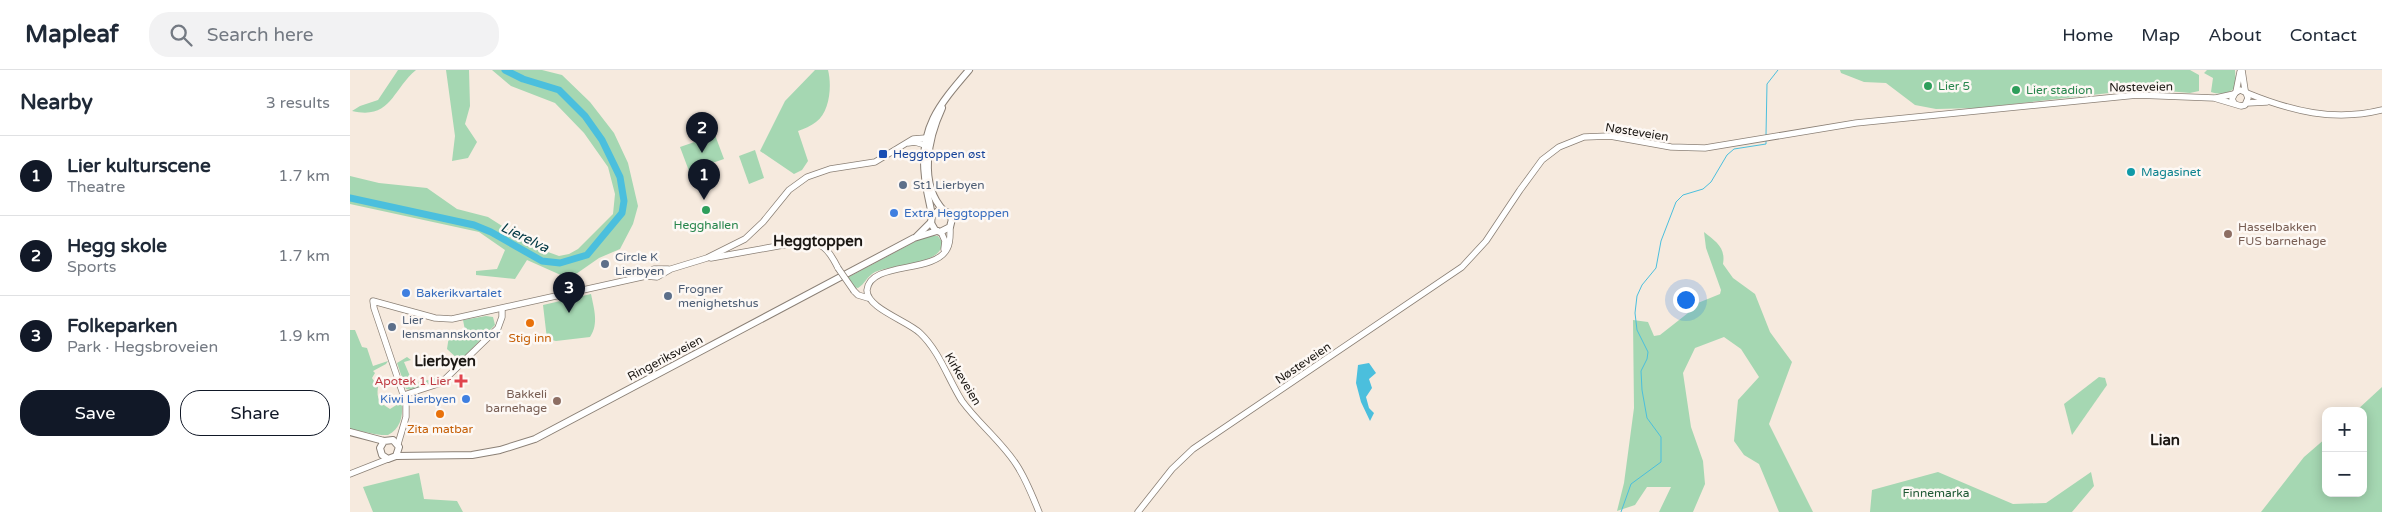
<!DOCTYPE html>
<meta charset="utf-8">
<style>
body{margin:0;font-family:"Varela Round",sans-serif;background:#f2f2f3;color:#1f2937}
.controls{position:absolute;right:15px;bottom:15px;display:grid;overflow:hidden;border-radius:10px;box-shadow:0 2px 12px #0003}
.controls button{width:45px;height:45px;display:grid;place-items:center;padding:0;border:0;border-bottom:1px solid #e0e1e3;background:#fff;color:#1f2937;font:25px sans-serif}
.you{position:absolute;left:1335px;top:229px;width:18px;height:18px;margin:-12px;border:4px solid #fff;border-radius:50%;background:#1a73e8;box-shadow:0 0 0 8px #1a73e833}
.badge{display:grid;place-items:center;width:32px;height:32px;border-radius:50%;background:#111827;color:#fff;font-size:16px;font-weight:700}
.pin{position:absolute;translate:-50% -41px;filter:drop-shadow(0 1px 2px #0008)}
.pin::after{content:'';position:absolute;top:26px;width:18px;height:15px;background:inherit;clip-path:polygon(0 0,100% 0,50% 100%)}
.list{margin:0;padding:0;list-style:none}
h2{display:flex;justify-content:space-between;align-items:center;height:65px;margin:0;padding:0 20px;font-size:21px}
h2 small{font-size:16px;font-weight:400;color:#747a83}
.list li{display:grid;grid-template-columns:32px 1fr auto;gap:15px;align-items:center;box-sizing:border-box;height:80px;padding:0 20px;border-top:1px solid #e0e1e3}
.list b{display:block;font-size:19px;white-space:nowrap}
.list p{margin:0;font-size:16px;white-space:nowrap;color:#747a83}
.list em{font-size:16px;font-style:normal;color:#747a83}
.actions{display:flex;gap:10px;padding:15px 20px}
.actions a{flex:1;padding:11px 0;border:1px solid #111827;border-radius:20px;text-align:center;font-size:18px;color:#111827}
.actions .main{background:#111827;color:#fff}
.icon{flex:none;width:28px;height:28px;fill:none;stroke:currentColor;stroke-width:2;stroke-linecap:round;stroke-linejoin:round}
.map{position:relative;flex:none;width:2032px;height:442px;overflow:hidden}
header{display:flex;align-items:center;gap:30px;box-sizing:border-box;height:70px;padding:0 25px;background:#fff;border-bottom:1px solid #e0e1e3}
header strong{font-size:24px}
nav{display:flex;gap:28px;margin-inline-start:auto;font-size:18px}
.search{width:350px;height:45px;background:#f2f2f3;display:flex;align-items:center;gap:12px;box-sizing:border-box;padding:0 18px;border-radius:20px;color:#747a83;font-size:19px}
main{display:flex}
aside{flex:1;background:#fff}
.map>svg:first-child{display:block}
</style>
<header>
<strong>Mapleaf</strong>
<div class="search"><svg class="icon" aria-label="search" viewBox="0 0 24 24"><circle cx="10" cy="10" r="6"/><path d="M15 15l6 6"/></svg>Search here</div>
<nav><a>Home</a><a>Map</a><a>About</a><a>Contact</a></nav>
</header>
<main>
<aside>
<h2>Nearby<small>3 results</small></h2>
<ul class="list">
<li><span class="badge">1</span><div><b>Lier kulturscene</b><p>Theatre</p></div><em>1.7 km</em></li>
<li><span class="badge">2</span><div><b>Hegg skole</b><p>Sports</p></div><em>1.7 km</em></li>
<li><span class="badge">3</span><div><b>Folkeparken</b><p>Park · Hegsbroveien</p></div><em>1.9 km</em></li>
</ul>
<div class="actions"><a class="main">Save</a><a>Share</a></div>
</aside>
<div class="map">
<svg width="2032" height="442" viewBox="0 0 2032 442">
<rect width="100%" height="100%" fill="#f6eade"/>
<!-- green -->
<g fill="#a5d7b2">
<path d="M48,0H66C42,20 41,50 2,41L10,36L28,30Z"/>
<path d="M96,0H119L120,36L115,54L127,72L118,88L102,91L105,66Z"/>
<path d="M142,0H192L212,5L240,32L264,63L278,93L288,136L283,154L270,179L249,188L226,204L213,206L177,190L165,209L126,205V201L147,199L155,180L129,162L0,134V106L29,113L77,118L107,139L138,147L187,178L209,186L219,184L228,179L263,144L265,124L258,97L234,63L205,33L161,16Z"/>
<path d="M465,0H478C482,15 480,42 466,52C461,56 454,59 448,61L458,91L452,100L444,104L410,81L435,31Z"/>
<path d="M1490,0H1840L1849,5V21L1840,23L1795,19L1628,38L1586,39L1565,35L1536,13L1514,12L1491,3Z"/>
<path d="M1857,0H1885L1886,17C1878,24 1871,25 1861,22L1863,8L1854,3Z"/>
<path d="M365,65L374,89L339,101L330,77Z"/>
<path d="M405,80L414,108L399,114L389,86Z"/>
<path d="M1354,162C1365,171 1376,177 1373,194L1383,208L1405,224L1420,262L1442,292L1419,354L1463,442H1429L1409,394L1394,385L1384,371L1388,330L1409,307L1391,279L1374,267L1345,278L1333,303L1341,357L1353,391L1355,414L1343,442H1309L1321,417H1297L1285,435L1267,441L1274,413L1284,338L1283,250L1298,252L1304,266L1310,265L1338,243V237L1370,224L1371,220L1356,178Z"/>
<path d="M580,166H588L592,172C593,196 541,194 525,202C517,206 515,214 508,218L503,217L497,208L570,169Z"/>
<path d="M241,224C244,239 249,254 240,267L206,271L197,269L193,235Z"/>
<path d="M136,246L143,247L145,255L110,291L97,279L99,266L116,265L113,250Z"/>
<path d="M0,260H5L12,277L17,278L23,296L38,291L36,294L23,301L25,303L22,308L28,317C26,329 30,333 40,339L48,334H52C53,347 50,359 38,365C25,366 12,359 0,362Z"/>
<path d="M57,287L61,290L54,292L62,311L67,313L89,307L91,309L61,320L56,319L47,293Z"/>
<path d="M1749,307L1755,308L1757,315L1722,365L1714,334Z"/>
<path d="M2032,317V442H1911L1954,387L1976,368V423H2013V341H2006Z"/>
<path d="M1588,402L1663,434L1696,433L1741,402L1744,416L1722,442H1520L1522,420Z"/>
<path d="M69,403L74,429L107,431L113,442H23L13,417Z"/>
</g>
<!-- water -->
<path fill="#4bbfdd" d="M1019,293L1026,303L1019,309L1022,318L1016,327L1019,338L1024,343L1020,351L1011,332L1006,313L1008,295Z"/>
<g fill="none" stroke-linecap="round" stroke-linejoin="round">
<!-- stream -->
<g stroke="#4bbfdd" stroke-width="1">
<path d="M1416,65L1417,14L1428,0"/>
<path d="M1271,442L1281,414L1311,392V367L1297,348L1292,320L1291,301L1297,289L1298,282L1287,260L1285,243L1287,226L1292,215L1306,198L1311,171L1326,132L1333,125L1353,119L1361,112L1377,85L1384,79L1416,74V71"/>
</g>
<!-- river -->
<path stroke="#4bbfdd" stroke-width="7" d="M0,128L124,155L141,162L192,191L210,193L237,185L272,143L274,131L270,107L252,70L235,46L209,20L173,9L155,0"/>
<!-- secondary casing -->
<g stroke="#8b8076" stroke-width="7">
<g id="secondary">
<path d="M1886,22L1890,2"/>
<path d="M1897,23C1941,41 1984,52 2032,40"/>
<path d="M1866,28L1884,24"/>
<path d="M1884,33L1882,29L1885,23L1890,20L1895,22"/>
<path d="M1897,33L1917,32"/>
<path d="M600,157C600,164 601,172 597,179C584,204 520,191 517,220C516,238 558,251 570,263C590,282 598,309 612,331C628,353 651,371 666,394C676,409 682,425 689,442"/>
<path d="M591,162L595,171L594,179"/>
<path d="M361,188L450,172C472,170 479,180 488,198"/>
<path d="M297,204L304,199H318"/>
<path d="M504,221L508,225L518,228"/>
<path d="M54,325L91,313L148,258L152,247V240"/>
<path d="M48,374L56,347V333L24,238L23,231L85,248L102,249L296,206L307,207L321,199L357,188L395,169L413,152L439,120L457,107L480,99L525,92L563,69L576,68L580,73L575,75L565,72L558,73"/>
<path d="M0,404L38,389"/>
<path d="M788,442L822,399L843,379L1112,197L1136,171L1170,120L1192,90L1209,77L1234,67L1260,66L1321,77L1355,78L1506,53L1787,25L1864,28L1891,36L1895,35L1898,28L1895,20L1892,0"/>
</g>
</g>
<!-- primary casing -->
<g stroke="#8b8076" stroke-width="8">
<g id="primary">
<path d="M592,38C578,68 568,114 594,141"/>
<path d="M582,146L588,141L597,142L602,149L600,157L590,162L585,160L581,153L582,146C580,133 576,120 575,107C569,58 589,35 619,0"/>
<path d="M567,166L581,152"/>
<path d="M0,362L34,371L43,370L49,377L46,386L38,389L32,385L30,378L34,371"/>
<path d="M46,386L122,385L150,380L185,369L564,168L587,161"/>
</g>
</g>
<!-- secondary -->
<use href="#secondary" stroke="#fff" stroke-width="5.5"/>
<!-- primary -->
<use href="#primary" stroke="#fff" stroke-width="6"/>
<!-- secondary-bridge casing -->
<g stroke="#8b8076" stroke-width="7" stroke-linecap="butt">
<path id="secondary-bridge" d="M488,198L504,221"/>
</g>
<!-- secondary-bridge -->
<use href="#secondary-bridge" stroke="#fff" stroke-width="5.5"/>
</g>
<!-- markers -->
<g fill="#2e9e5b" stroke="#fdf8f4" stroke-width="2">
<circle cx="1578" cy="16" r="5"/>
<circle cx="1666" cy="20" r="5"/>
<circle cx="356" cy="140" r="5"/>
</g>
<rect fill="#1a4fb4" stroke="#fdf8f4" stroke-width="2" x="528" y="79" width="10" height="10" rx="2.5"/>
<circle fill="#0f9aa8" stroke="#fdf8f4" stroke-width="2" cx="1781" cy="102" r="5"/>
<g fill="#5c6f8a" stroke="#fdf8f4" stroke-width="2">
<circle cx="553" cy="115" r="5"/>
<circle cx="255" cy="194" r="5"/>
<circle cx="318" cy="226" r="5"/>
<circle cx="42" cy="257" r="5"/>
</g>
<g fill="#3f7fe0" stroke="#fdf8f4" stroke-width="2">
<circle cx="544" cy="143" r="5"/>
<circle cx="56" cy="223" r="5"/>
<circle cx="116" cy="329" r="5"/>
</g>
<g fill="#8d6e63" stroke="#fdf8f4" stroke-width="2">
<circle cx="1878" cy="164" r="5"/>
<circle cx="207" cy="331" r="5"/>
</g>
<g fill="#e8710a" stroke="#fdf8f4" stroke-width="2">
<circle cx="180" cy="253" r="5"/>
<circle cx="90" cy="344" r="5"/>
</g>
<path fill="#e0444e" stroke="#fdf8f4" stroke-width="2" d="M108.5 303.5h5v5h5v5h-5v5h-5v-5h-5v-5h5z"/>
<g text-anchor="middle" stroke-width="5" stroke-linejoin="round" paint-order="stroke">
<!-- leisure labels -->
<g font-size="12" fill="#27864d" stroke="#fdf8f4" text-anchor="start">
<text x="1588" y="20">Lier 5</text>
<text x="1676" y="24">Lier stadion</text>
<text x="356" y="159" text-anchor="middle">Hegghallen</text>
</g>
<!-- street labels -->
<g font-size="12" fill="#1b1713" stroke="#fdf8f4">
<text transform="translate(1791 17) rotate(-1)" y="4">Nøsteveien</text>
<text transform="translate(1287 62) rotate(9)" y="4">Nøsteveien</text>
<text transform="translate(315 288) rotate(-28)" y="4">Ringeriksveien</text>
<text transform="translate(953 293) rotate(-34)" y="4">Nøsteveien</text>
<text transform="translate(613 309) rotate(59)" y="4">Kirkeveien</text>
</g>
<!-- transit labels -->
<g font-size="12" fill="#164399" stroke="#fdf8f4" text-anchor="start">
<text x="543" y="88">Heggtoppen øst</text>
</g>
<!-- culture labels -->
<g font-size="12" fill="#0d838f" stroke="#fdf8f4" text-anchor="start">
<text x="1791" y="106">Magasinet</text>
</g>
<!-- service labels -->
<g font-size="12" fill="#4e5e75" stroke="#fdf8f4" text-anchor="start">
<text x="563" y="119">St1 Lierbyen</text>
<text x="265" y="191">Circle K<tspan x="265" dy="14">Lierbyen</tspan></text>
<text x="328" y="223">Frogner<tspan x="328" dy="14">menighetshus</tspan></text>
<text x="52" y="254">Lier<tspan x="52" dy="14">lensmannskontor</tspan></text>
</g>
<!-- shop labels -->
<g font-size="12" fill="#366cbe" stroke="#fdf8f4" text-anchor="start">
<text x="554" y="147">Extra Heggtoppen</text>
<text x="66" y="227">Bakerikvartalet</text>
<text x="106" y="333" text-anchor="end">Kiwi Lierbyen</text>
</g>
<!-- education labels -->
<g font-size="12" fill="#785e54" stroke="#fdf8f4" text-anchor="start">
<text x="1888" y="161">Hasselbakken<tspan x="1888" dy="14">FUS barnehage</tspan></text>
<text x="197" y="328" text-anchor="end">Bakkeli<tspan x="197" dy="14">barnehage</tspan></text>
</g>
<!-- food labels -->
<g font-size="12" fill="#c56008" stroke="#fdf8f4">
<text x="180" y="272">Stig inn</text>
<text x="90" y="363">Zita matbar</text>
</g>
<!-- health labels -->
<g font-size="12" fill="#be3a42" stroke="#fdf8f4" text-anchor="end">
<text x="101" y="315">Apotek 1 Lier</text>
</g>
<!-- park labels -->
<g font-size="12" fill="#1f5834" stroke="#fdf8f4">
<text x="1586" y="427">Finnemarka</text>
</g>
<!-- water labels -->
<g font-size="14" font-style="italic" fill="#003844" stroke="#fdf8f4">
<text transform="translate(175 167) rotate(26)" y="5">Lierelva</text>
</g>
<!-- quarter labels -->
<g font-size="15" font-weight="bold" fill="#1b1713" stroke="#fdf8f4">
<text x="468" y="176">Heggtoppen</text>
<text x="95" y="296">Lierbyen</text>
<text x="1815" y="375">Lian</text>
</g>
</g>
</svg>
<div class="controls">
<button>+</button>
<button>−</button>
</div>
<div class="you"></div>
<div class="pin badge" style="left:354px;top:130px">1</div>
<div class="pin badge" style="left:352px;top:83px">2</div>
<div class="pin badge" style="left:219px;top:243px">3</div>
</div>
</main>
